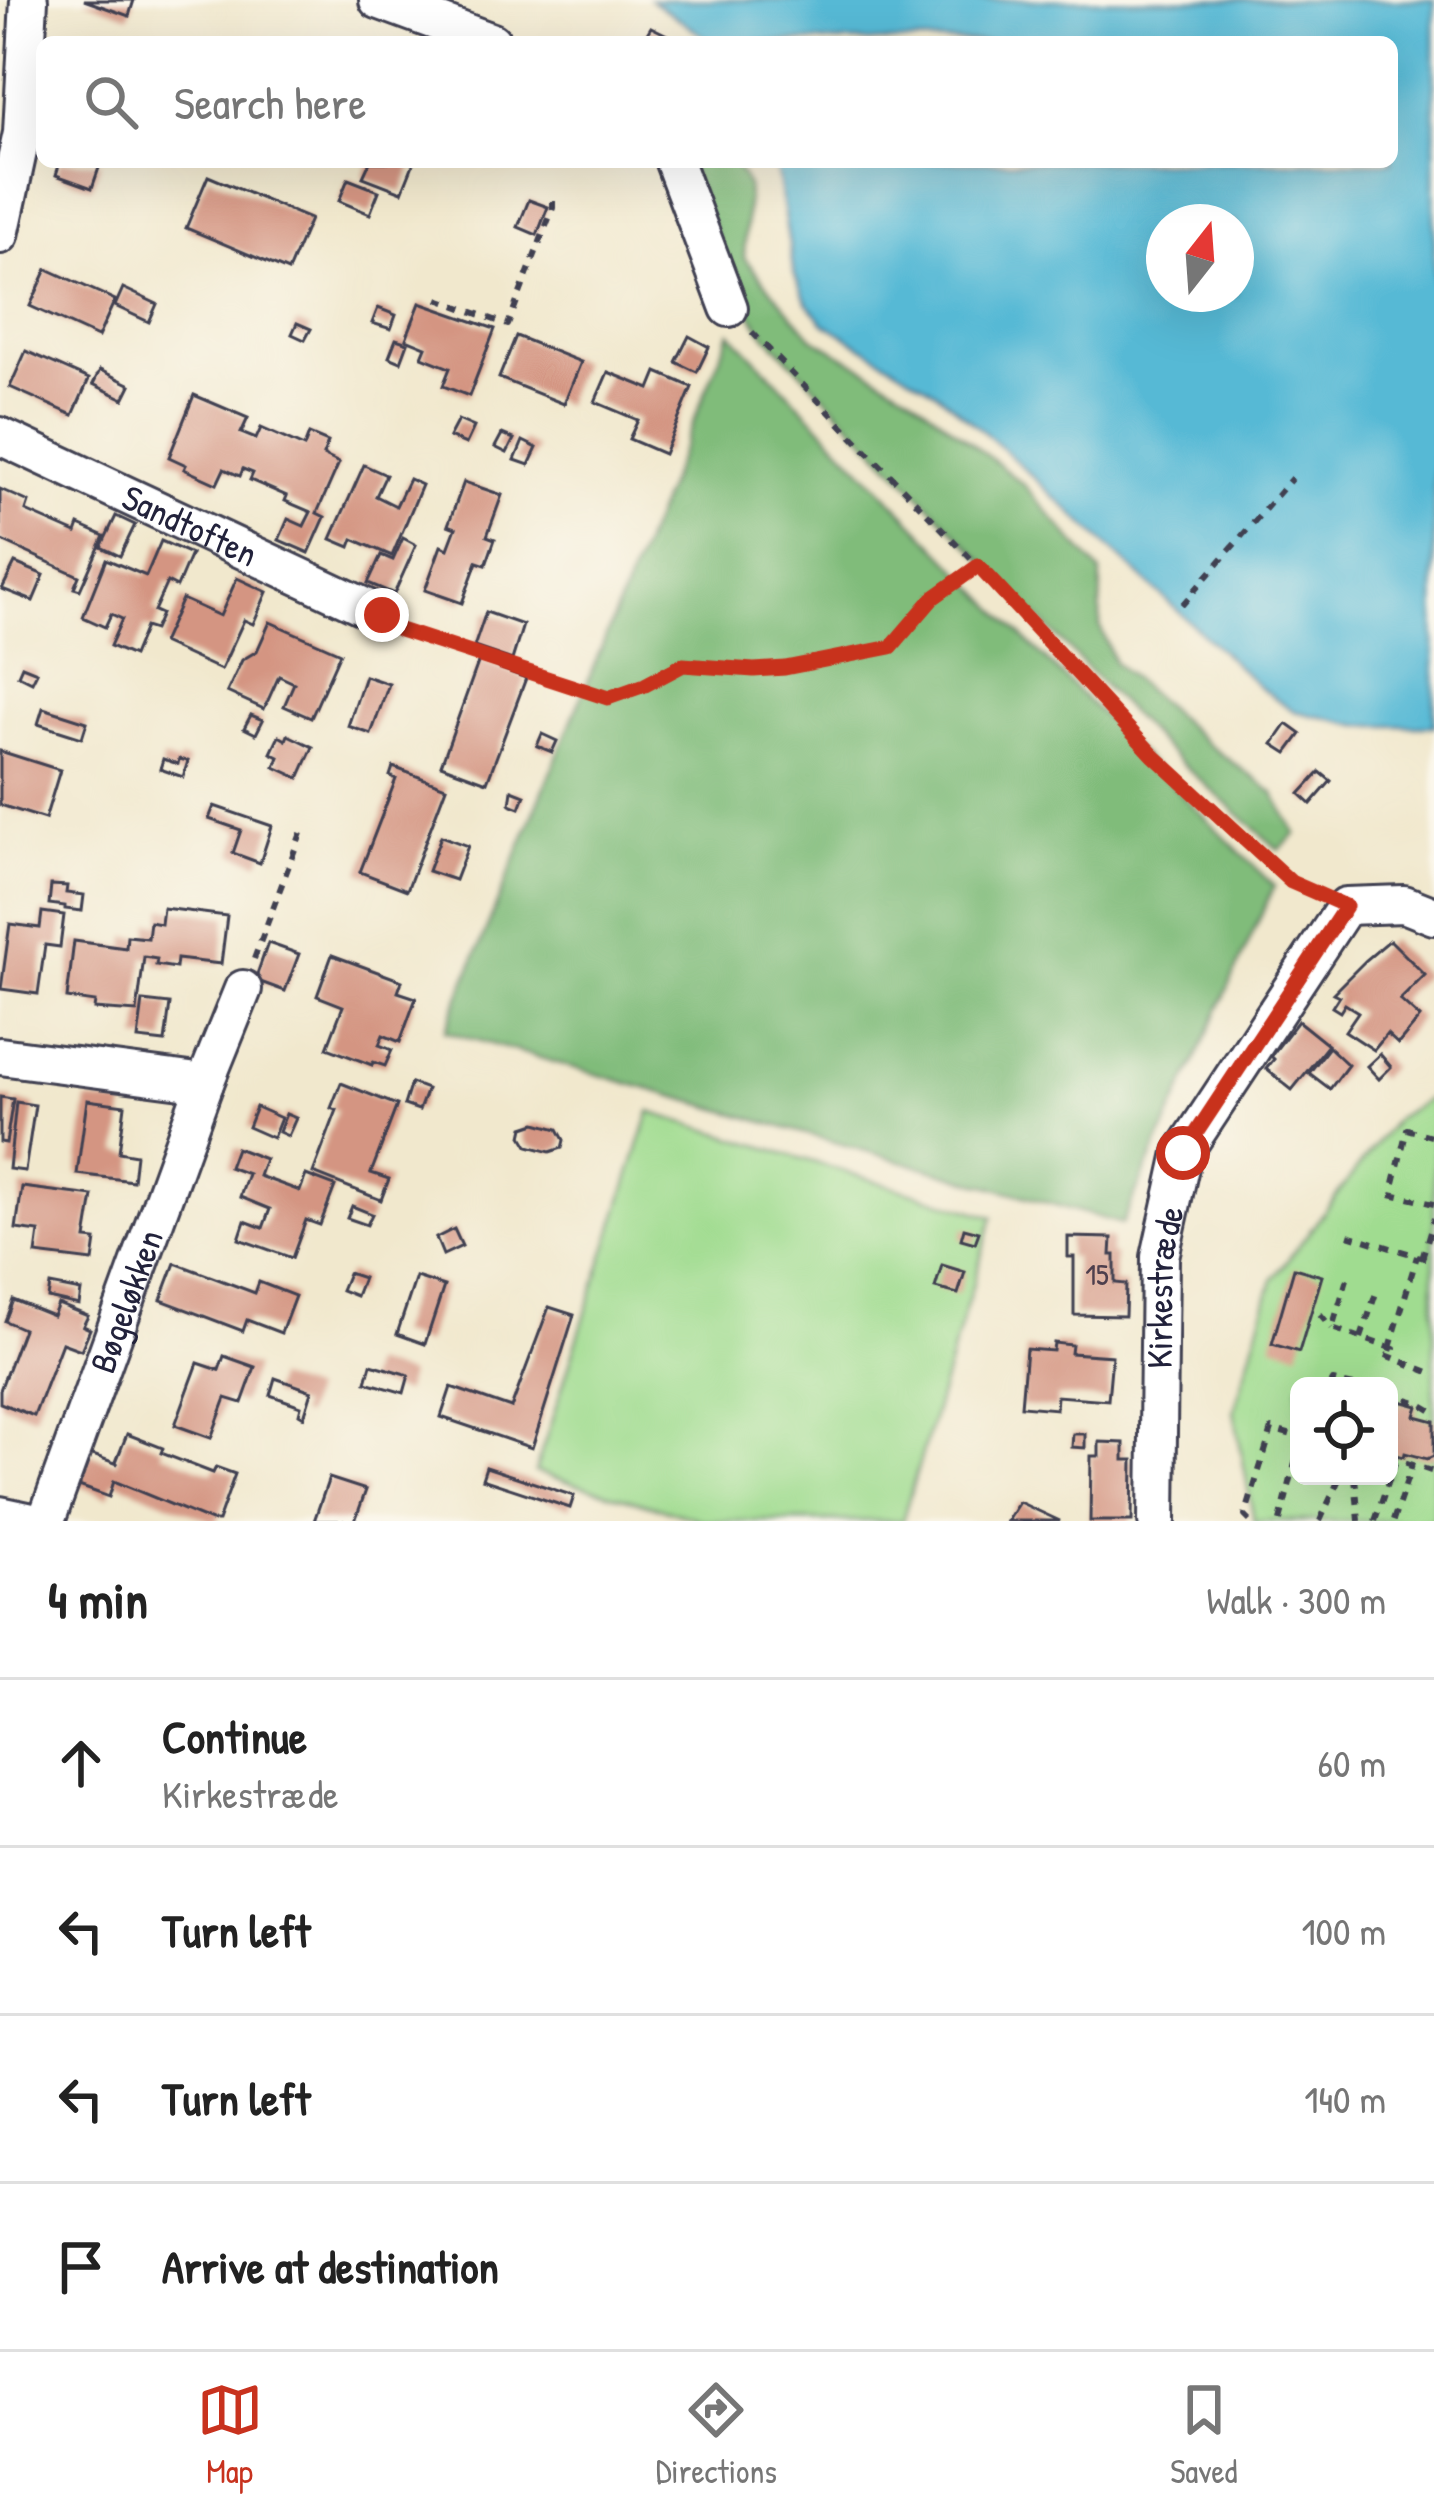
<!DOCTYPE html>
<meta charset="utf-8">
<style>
body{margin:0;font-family:"Patrick Hand",sans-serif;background:#f6f6f6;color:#222}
.controls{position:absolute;right:36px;bottom:36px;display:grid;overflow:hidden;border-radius:18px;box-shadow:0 12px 48px #0002}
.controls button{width:108px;height:108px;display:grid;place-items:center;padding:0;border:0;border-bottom:3px solid #e0e0e0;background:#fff;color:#222;font:60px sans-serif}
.compass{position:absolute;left:1146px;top:204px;width:108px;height:108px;border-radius:50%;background:#fff;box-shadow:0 12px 48px #0002;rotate:17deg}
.stop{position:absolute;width:36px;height:36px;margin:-27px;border:9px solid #c8321e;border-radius:50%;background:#fff}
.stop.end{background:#c8321e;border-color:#fff;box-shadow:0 3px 12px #0008}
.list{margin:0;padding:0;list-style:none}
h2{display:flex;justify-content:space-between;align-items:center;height:156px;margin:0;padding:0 48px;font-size:51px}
h2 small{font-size:39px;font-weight:400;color:#767676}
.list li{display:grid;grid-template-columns:78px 1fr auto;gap:36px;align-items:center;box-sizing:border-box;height:168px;padding:0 48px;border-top:3px solid #e0e0e0}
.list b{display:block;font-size:45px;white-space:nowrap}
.list p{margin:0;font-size:39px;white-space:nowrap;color:#767676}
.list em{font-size:39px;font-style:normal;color:#767676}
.icon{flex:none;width:66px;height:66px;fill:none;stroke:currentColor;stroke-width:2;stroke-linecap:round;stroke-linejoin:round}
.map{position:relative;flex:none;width:1434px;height:1521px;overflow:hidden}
.search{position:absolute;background:#fff;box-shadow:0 12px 48px #0002;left:36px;right:36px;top:36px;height:132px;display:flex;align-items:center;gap:30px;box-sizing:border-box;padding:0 42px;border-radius:18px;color:#767676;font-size:45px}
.sheet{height:828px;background:#fff}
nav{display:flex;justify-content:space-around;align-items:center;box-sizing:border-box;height:168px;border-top:3px solid #e0e0e0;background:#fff;font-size:33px;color:#767676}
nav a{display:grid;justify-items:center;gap:6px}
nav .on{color:#c8321e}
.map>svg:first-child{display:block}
</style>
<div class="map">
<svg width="1434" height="1521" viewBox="0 0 1434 1521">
<rect width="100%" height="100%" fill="#fbf7ec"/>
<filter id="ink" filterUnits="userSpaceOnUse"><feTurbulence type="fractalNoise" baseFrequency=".00833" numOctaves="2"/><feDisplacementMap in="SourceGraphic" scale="24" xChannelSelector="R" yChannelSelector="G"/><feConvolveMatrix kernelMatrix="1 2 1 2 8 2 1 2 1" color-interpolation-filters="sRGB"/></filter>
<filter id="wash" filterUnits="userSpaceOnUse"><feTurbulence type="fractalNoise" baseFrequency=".004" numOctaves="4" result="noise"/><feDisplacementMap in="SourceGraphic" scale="48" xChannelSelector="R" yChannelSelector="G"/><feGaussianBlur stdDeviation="2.7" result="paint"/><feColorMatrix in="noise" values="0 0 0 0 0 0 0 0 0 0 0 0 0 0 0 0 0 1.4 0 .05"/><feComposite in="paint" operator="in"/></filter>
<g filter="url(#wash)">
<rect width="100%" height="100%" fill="#f1e8cd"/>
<!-- green -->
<g fill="#a0dc90" stroke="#617f66" stroke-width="3" fill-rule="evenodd">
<path d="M1434,1096V1521H1254L1234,1411L1273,1279L1396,1118ZM1299,1386H1389V1476H1299Z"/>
<path d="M650,1112L993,1217L902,1521H705L535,1472Z"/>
</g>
<!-- forest -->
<g fill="#80bc7a" stroke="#516f5a" stroke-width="3">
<path d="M688,162H733L748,186L744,258L813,338L911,395L1024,485L1101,573L1100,626L1114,662L1206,743L1273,792L1296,834L1279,850L1162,746L760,329L729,270Z"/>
<path d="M730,332L1033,647L1274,886L1122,1224L445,1031Z"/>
</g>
<!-- water -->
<path fill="#57b9d5" stroke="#3c6e88" stroke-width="3" fill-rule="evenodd" d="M651,0H1434V726H1362L1294,711L1261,688L992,439L938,393L824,323L807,303L794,274L775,162H1392V42H712ZM1164,222H1236V294H1164Z"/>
<g id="blocks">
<!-- building -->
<g fill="#d49582">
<path d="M84,0H134L129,16Z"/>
<path d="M651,27L673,38L671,42H642Z"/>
<path d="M60,162H101L92,188L56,175Z"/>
<path d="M370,162H414L402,192L363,177Z"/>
<path d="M208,176L310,219L288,271L186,228Z"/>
<path d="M348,179L379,191L370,214L339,201Z"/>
<path d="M529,200L548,207L537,235L518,227Z"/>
<path d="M47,269L115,300L98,337L30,306Z"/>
<path d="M123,288L157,304L149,322L115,306Z"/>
<path d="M420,303L495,329L469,396L443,386L450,368L422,357L426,347L406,339Z"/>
<path d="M378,308L396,315L391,329L372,323Z"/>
<path d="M297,323L311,329L305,340L292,334Z"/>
<path d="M516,336L581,362L564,404L499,378Z"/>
<path d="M689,336L709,347L697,372L676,362Z"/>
<path d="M396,339L408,343L401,362L389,357Z"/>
<path d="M26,351L89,379L73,415L10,387Z"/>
<path d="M100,370L131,385L124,399L93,384Z"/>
<path d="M608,372L650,389L657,372L692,387L664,454L629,439L638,420L595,402Z"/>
<path d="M194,395L248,418L241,433L256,439L261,428L304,447L309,434L328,442L323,455L339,463L317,513L325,517L309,553L279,540L288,519L304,526L311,512L285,501L287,496L250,480L253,473L243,469L240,476L224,469L217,484L184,469L186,465L169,457Z"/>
<path d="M458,420L474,427L466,444L449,437Z"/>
<path d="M502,434L514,439L507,453L495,447Z"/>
<path d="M523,441L537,448L529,465L515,460Z"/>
<path d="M364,465L386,475L376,496L396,506L409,479L422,485L392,556L353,539L350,547L331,539Z"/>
<path d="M464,482L502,495L487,536L495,539L486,565L477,562L462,603L425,590L441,546L448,549L456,528L448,525Z"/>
<path d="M0,489L29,502L26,511L76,533L79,525L104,536L80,590L74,588L79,576L0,540Z"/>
<path d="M116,516L135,525L120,556L101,547Z"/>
<path d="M403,538L416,545L394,594L368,583L381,555L393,560Z"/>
<path d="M161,541L191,554L177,587L167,582L154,611L161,614L154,630L145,627L133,656L110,646L122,619L111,614L105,627L83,617L106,559L146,576Z"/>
<path d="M15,563L44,575L33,601L2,589Z"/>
<path d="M237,578L267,592L253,624L244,620L221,670L162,643L182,599L220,616Z"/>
<path d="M486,612L523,625L512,660L474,647Z"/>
<path d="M270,622L340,653L311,718L284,706L294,683L279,676L264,709L227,692L242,660L257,651Z"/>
<path d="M479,660L526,678L487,782L441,765Z"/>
<path d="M22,666L37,672L32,682L18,675Z"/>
<path d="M365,676L389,684L371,734L348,726Z"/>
<path d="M43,708L87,722L82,738L38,724Z"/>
<path d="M251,715L263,720L256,734L244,728Z"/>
<path d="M1287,724L1301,734L1287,753L1273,744Z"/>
<path d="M542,734L557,741L552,752L537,746Z"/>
<path d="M288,735L313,747L299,778L275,767L279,757L271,753L279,736L286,740Z"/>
<path d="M0,751L60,770L45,819L0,805Z"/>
<path d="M163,759L178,764L179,759L188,761L183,777L160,769Z"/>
<path d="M393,767L446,787L407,890L360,872L396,779L390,776Z"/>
<path d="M1320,772L1331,781L1311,804L1300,794Z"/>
<path d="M512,790L525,795L520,808L510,804Z"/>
<path d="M214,806L272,826L260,863L233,853L241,830L209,819Z"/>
<path d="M441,836L468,846L455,880L428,871Z"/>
<path d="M51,885L67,886L66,893L84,895L82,911L65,909V906L49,904Z"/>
<path d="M163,908L227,916L221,964L177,959L176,968L156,965L157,959L144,957L137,1012L94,1009L95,1002L67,998L74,941L126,948L127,936L148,938L150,922L161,924Z"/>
<path d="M42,912L64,915L60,947L45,945L38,994L1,989L10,924L40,928Z"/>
<path d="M1390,940L1425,975L1400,1000L1420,1018L1398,1044L1387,1034L1374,1050L1345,1031L1358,1012L1345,1004L1340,1012L1332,1007L1339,996L1333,993L1366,960Z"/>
<path d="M268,943L299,954L285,991L255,980Z"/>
<path d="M332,955L402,981L398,992L416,998L400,1042L383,1035L379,1045L392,1050L385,1066L373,1062L372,1065L327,1048L343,1006L317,996Z"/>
<path d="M143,1001L170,1004L165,1042L138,1039Z"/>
<path d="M1298,1021L1328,1045L1292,1090L1266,1069L1274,1059L1271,1056Z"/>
<path d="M1329,1047L1348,1065L1330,1089L1309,1073Z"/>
<path d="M1380,1054L1391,1067L1379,1079L1367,1066Z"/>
<path d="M341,1083L397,1105L371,1173L389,1179L381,1200L313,1173L337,1110L331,1108Z"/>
<path d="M411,1083L427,1089L419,1110L404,1105Z"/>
<path d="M0,1097L13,1099L6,1143L0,1142Z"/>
<path d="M87,1100L125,1105L119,1152L136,1155L133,1181L77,1174Z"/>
<path d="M16,1102L35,1105L25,1171L9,1169Z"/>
<path d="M256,1107L281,1118L273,1138L248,1127Z"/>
<path d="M286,1114L296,1118L288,1136L279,1132Z"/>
<path d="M536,1123L558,1129L564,1140L562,1148L550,1152L528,1146L522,1136L524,1127Z"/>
<path d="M236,1148L265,1159L259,1176L300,1191L306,1175L335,1186L320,1225L306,1220L292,1258L239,1239L245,1221L263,1228L270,1209L240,1197L248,1174L229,1167Z"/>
<path d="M22,1187L93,1196L86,1239L96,1240L93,1261L36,1254L39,1232L16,1229Z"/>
<path d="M352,1206L372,1214L367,1225L347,1218Z"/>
<path d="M964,1228L979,1232L975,1243L961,1239Z"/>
<path d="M454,1229L462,1246L443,1255L436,1238Z"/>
<path d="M1068,1237L1112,1238L1111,1255H1115V1283L1126,1284L1125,1316L1074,1315V1257H1068Z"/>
<path d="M175,1263L255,1293L259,1282L295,1296L281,1333L247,1320L243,1331L161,1300Z"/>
<path d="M942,1265L965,1272L958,1294L935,1288Z"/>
<path d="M1294,1268L1322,1276L1299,1352L1272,1344Z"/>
<path d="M348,1273L363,1278L356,1296L341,1290Z"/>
<path d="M416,1277L444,1286L425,1344L397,1334Z"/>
<path d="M50,1285L81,1291L79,1305L48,1298Z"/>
<path d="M13,1300L53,1316L58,1304L88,1316L83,1326L90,1329L81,1350L62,1343L34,1416L0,1403V1390L23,1329L5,1321Z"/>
<path d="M549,1307L574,1315L532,1448L441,1417L451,1387L511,1408Z"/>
<path d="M1054,1343L1072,1345L1071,1353L1112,1356L1108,1400L1057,1396L1056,1409L1021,1406L1026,1349L1053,1351Z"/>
<path d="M224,1356L255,1367L242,1403L226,1398L211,1438L175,1425L198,1363L219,1370Z"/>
<path d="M371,1364L409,1375L404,1393L366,1382Z"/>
<path d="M275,1378L312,1391L304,1417L299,1414L301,1406L270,1395Z"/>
<path d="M1400,1401L1418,1406L1415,1416L1434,1421V1456L1427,1459L1405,1453L1404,1457L1389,1453V1405L1398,1408Z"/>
<path d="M127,1434L163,1448L161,1453L213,1473L216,1467L235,1474L218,1521H211L114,1481L109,1497L79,1486L90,1454L118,1464L116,1462Z"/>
<path d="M1073,1434H1085V1448L1072,1447Z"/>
<path d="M1099,1442L1124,1443V1460H1133L1132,1521H1090L1091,1456H1099Z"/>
<path d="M486,1467L574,1496L570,1508L482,1479Z"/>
<path d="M329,1478L366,1490L355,1521H314Z"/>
<path d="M1019,1502L1060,1521H1007Z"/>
</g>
</g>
</g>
<g filter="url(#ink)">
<use href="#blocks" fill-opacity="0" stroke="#414051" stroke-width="3"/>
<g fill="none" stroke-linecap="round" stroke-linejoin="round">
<!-- minor casing -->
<g stroke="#414051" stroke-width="42">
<g id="minor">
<path d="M378,0L492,42"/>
<path d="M674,162L729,308"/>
<path d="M0,235L22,133L29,0"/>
<path id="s1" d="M0,436L382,615"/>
<path d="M0,1056L205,1083"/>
<path d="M0,1515L28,1521"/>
<path id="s2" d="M46,1521L205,1083L243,989"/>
<path id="s3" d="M1157,1521L1160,1257L1183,1153L1346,906L1404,904L1434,916"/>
</g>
</g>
<!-- path -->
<g stroke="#414051" stroke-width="6" stroke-dasharray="9 9" stroke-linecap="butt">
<path d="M438,299L508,325L553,208V199"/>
<path d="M752,332L978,566L1153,755L1291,882L1315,893"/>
<path d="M1182,605L1292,478"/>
<path d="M411,633L608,698L645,685L683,665L754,670L785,668L891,648L933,598L978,566"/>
<path d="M254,959L301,833"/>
<path d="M1394,1183L1407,1129L1434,1137"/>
<path d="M1391,1194L1434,1204"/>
<path d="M1348,1235L1434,1261"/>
<path d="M1422,1258L1434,1218"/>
<path d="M1347,1279L1332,1328L1394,1349L1392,1358"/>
<path d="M1320,1314L1332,1328"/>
<path d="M1361,1338L1378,1287"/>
<path d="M1390,1348L1417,1256"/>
<path d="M1386,1355L1434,1374"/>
<path d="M1330,1386L1333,1381L1354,1386"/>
<path d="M1389,1395L1421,1404L1434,1412"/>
<path d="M1389,1460L1392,1458L1434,1472"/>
<path d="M1355,1477L1359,1521"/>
<path d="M1250,1521L1245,1516L1272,1429L1299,1437"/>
<path d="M1280,1521L1299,1448"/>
<path d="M1320,1521L1340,1477L1359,1476"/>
<path d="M1375,1521L1396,1460"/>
<path d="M1393,1521L1412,1465"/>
</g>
<!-- minor -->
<use href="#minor" stroke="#fff" stroke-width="36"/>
</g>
</g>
<g fill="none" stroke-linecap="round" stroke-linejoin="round" filter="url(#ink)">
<!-- route -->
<path stroke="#c8321e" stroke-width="15" d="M382,615L400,630L608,698L645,685L683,665L754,670L785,668L891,647L933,598L978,566L1153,755L1291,882L1346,906L1183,1153"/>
</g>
<g text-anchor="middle" stroke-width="9" stroke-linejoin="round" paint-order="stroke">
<!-- number labels -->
<g font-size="30" fill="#4e3f4d">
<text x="1097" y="1285">15</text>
</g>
<!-- street labels -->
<g font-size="36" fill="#22223b" stroke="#fbf7ec">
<text dy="13" stroke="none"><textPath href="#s1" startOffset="210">Sandtoften</textPath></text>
<text dy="13" stroke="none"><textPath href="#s3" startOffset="234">Kirkestræde</textPath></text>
<text dy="13" stroke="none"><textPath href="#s2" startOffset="234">Bøgeløkken</textPath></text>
</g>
</g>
</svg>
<div class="controls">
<button><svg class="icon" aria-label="locate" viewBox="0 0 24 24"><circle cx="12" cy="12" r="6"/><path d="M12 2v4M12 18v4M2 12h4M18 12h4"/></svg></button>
</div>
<svg class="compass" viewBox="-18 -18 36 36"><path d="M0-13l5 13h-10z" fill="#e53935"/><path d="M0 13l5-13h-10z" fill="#767676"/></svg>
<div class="stop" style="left:1183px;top:1153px"></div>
<div class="stop end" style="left:382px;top:615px"></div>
<div class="search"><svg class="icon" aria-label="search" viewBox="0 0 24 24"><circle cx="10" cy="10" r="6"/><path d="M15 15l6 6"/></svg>Search here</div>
</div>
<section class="sheet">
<h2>4 min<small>Walk · 300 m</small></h2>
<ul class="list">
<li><svg class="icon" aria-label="ahead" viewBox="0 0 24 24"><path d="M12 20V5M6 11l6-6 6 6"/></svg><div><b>Continue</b><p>Kirkestræde</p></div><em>60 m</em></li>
<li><svg class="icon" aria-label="left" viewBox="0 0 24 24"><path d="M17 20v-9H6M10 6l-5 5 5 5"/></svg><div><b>Turn left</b></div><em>100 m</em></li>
<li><svg class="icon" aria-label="left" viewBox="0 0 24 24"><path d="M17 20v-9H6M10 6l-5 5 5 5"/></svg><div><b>Turn left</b></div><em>140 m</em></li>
<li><svg class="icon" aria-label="arrive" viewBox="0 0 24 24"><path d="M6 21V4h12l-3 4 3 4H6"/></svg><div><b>Arrive at destination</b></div></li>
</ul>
</section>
<nav>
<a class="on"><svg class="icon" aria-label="map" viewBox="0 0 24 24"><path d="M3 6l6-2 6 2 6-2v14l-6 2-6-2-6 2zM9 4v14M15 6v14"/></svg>Map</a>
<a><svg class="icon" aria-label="directions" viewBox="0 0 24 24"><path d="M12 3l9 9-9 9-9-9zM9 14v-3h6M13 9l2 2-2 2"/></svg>Directions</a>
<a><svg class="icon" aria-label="saved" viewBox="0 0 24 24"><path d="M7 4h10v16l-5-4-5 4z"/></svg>Saved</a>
</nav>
